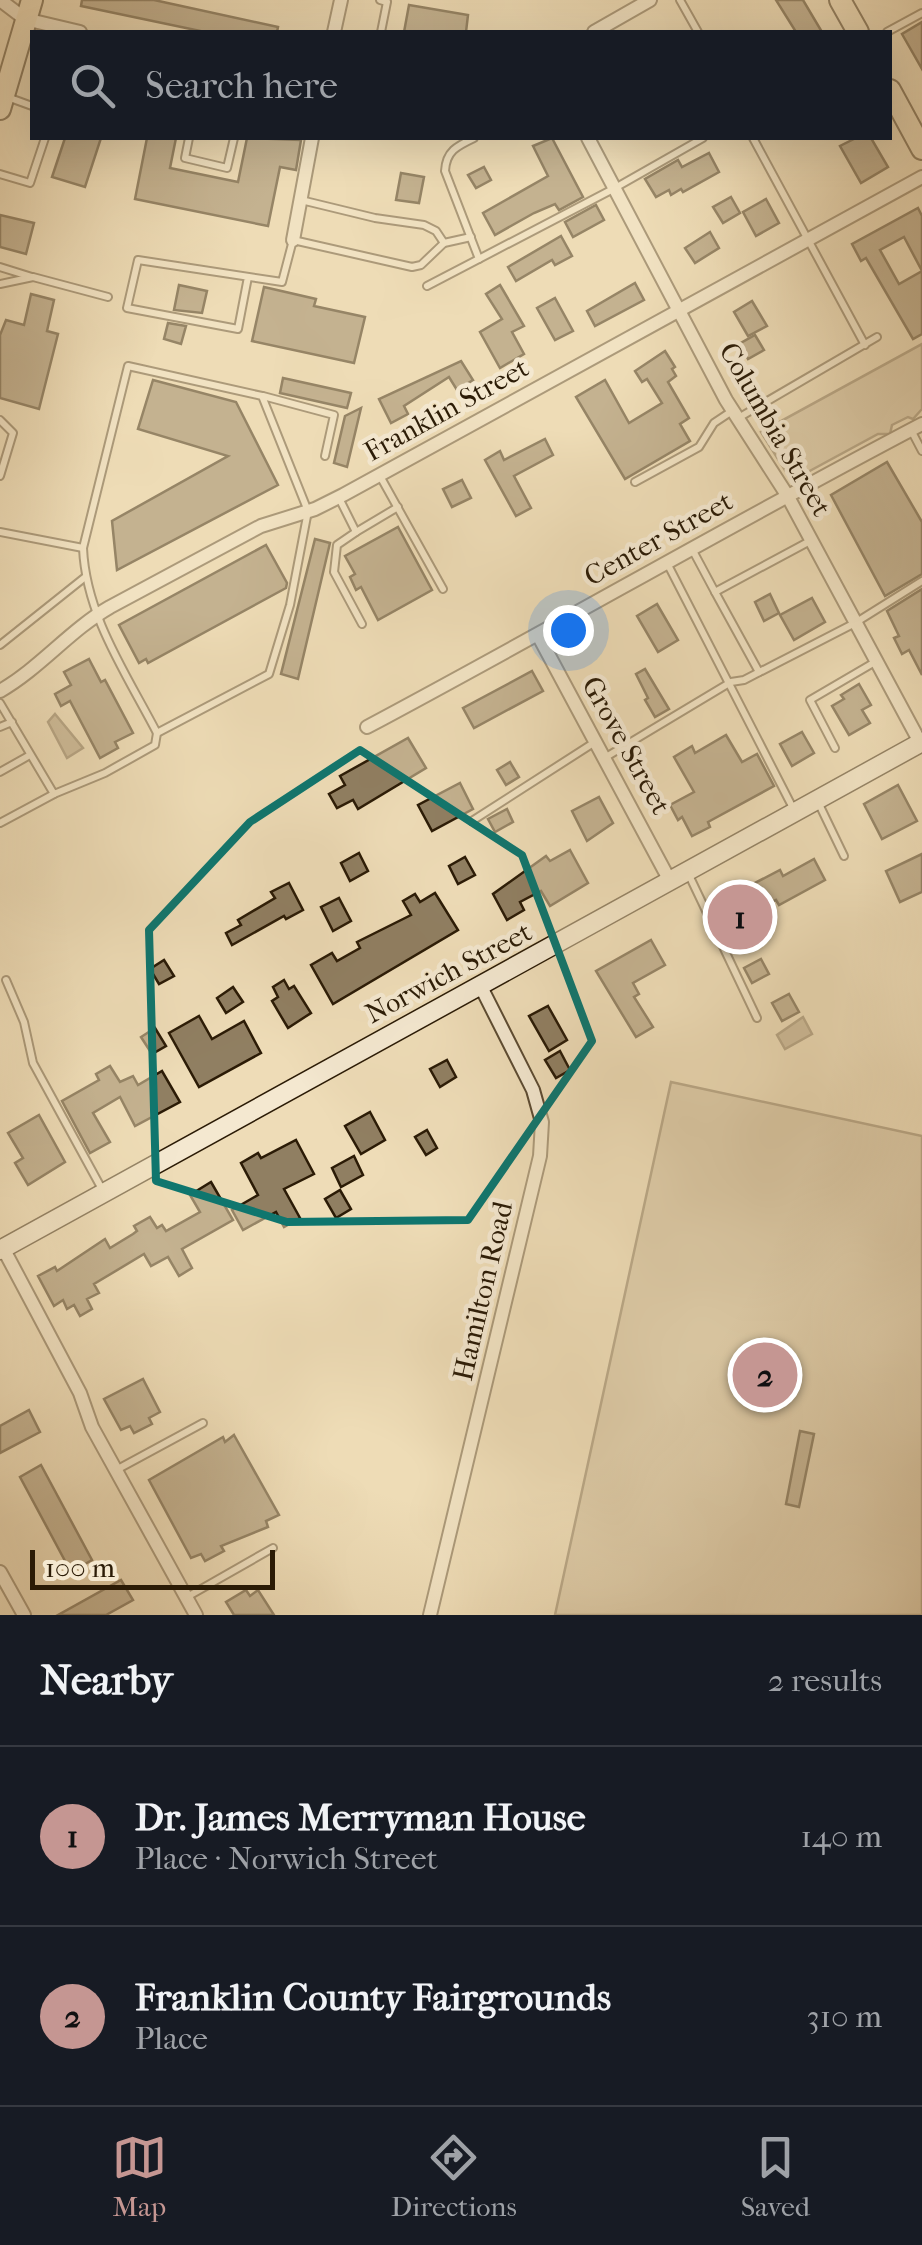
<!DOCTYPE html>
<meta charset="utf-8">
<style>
body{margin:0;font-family:"IM FELL French Canon",serif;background:#20242c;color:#f1f3f6}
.scale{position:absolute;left:30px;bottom:25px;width:245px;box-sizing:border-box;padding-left:10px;border:5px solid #2b1b06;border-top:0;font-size:28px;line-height:35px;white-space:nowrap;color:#2b1b06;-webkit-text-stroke:8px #f4e8d0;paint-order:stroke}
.you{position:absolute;left:568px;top:630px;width:35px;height:35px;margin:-25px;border:8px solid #fff;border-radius:50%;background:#1a73e8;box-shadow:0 0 0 15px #1a73e833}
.badge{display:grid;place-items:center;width:65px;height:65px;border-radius:50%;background:#c59692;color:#111;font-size:32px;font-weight:700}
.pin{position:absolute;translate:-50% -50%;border:5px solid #fff;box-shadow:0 2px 10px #0006}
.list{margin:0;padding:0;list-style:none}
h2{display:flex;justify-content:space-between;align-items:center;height:130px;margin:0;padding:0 40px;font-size:42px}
h2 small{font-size:32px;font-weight:400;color:#9ea1a6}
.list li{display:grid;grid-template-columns:65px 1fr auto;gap:30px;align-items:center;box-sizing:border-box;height:180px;padding:0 40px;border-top:2px solid #363941}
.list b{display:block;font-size:38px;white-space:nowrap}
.list p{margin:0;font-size:32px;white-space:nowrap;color:#9ea1a6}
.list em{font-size:32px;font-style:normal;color:#9ea1a6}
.icon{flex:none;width:55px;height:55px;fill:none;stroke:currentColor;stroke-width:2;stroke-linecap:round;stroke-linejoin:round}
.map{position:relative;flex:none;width:922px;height:1615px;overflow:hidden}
.search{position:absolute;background:#171b24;box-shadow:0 10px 40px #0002;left:30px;right:30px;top:30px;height:110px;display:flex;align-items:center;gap:25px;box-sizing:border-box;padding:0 35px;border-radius:0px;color:#9ea1a6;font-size:38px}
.sheet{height:490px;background:#171b24}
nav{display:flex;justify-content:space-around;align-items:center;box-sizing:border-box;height:140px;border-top:2px solid #363941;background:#171b24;font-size:28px;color:#9ea1a6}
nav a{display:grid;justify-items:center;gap:5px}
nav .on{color:#c59692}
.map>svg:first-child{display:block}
</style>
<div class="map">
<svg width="922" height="1615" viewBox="0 0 922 1615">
<rect width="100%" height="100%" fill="#eedcb7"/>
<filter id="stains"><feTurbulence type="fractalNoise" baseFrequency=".002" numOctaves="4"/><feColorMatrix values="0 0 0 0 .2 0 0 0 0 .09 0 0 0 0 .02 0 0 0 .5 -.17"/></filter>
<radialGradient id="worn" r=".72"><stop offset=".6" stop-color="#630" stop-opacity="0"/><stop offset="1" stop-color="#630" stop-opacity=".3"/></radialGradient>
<!-- green -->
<g fill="#cdbb99" stroke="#7c6b50" stroke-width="2.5">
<path d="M922,344V409L913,419L908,417L892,425L890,434H878L806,473L805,481L793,483L761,432Z"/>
<path d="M671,1082L922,1136V1615H555Z"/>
</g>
<!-- water -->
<g fill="#ac9a7b" stroke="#78674c" stroke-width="2.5">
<path d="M55,714L83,748L67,758L48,722Z"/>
<path d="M803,1017L812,1034L785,1049L777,1035Z"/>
</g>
<!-- building -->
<g fill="#907f62" stroke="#2b1b06" stroke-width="2.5" fill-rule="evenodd">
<path d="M82,0H154L278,27L277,32H205L81,6Z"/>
<path d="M776,0H803L822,32H796Z"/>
<path d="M409,5L468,15L466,32H404Z"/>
<path d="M922,22V69L902,34Z"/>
<path d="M65,138H101L85,187L52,177Z"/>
<path d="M147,138H176L170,168L238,182L247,138L301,140L296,170L280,167L268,226L135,199Z"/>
<path d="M552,138L583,197L559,210L555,204L534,213L495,235L483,213L548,176L533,146Z"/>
<path d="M856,138H871L888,167L861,183L840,146Z"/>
<path d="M709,153L719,172L683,192L681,189L671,195L669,190L656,197L645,179L678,160L682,167Z"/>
<path d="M484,167L491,180L476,188L468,175Z"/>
<path d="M401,173L424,177L419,203L396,200Z"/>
<path d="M731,197L740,213L723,223L713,207Z"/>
<path d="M766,199L779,223L756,236L743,212Z"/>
<path d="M596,205L604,220L573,237L565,222Z"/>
<path d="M918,208L922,216V334L913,339L866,258L861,261L852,244ZM904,237L922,271L899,284L880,250Z"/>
<path d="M0,215L34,223L26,254L0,247Z"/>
<path d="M710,232L719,248L695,263L685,248Z"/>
<path d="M561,236L572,256L555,265L552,260L516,281L508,267Z"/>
<path d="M635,283L644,300L595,326L587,311Z"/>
<path d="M179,285L207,291L202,313L174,310Z"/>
<path d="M500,285L524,326L512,332L524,354L500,368L480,332L502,319L486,294Z"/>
<path d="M264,287L316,299L314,306L365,317L354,363L252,341Z"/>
<path d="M31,294L54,300L47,331L58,334L39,409L0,398V335L6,320L24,325Z"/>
<path d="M555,298L573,331L555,340L537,308Z"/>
<path d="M752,301L767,326L748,336L734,312Z"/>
<path d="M168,323L186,326L181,344L164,339Z"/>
<path d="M755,335L764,350L748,359L739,344Z"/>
<path d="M665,351L675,367L672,369L676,376L668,382L689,418L680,424L690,441L625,479L576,397L605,380L629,423L662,403L647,379L642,382L635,371Z"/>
<path d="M461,361L473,380L457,390L449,377L404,406L408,414L391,423L379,399Z"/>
<path d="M283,378L351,393L347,408L280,393Z"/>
<path d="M153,380L236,402L278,485L117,570L112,521L228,456L138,429Z"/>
<path d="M361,408L347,467L334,463L345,416Z"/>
<path d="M545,439L553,455L514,476L531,508L516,516L485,460L500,451L504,460Z"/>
<path d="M887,462L922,522V574L885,596L831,495Z"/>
<path d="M462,480L471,498L452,507L443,489Z"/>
<path d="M398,527L432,590L378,620L361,587L356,590L350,577L355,574L345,556Z"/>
<path d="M315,539L330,543L298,679L281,674Z"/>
<path d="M266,545L287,583L286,588L148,663L146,659L139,663L119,625Z"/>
<path d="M922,589V675L909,650L902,654L894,638L899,636L887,611Z"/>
<path d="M770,594L779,613L764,621L755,602Z"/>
<path d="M812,598L825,622L794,640L780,615Z"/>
<path d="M657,604L678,640L658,652L637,616Z"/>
<path d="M89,659L101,682L105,680L133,733L115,742L118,748L100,758L70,701L61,706L55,694L71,685L64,672Z"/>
<path d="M645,669L669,709L655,717L645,700L648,698L636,674Z"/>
<path d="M532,671L543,691L474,728L463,708Z"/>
<path d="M859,684L871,705L862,710L870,723L849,735L832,706L844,699L841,695Z"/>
<path d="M802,732L814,753L792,766L780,744Z"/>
<path d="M726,735L742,762L757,754L774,786L708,822L710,827L692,836L682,817L678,820L670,805L694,792L674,757L692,746L695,753Z"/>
<path d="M408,738L426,768L358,809L353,800L337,808L329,794L345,785L340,776Z"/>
<path d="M510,762L519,777L506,785L497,770Z"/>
<path d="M460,783L473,809L432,831L418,805Z"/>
<path d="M898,785L917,821L882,839L864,804Z"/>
<path d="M599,797L613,823L587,841L572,811Z"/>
<path d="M507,809L513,822L495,832L488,819Z"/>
<path d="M570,850L588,883L550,906L541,891L520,902L524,910L507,920L493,894L546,856L550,861Z"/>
<path d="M359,853L368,871L350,881L341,863Z"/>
<path d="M922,854V892L900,902L886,871Z"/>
<path d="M465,857L475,875L458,884L449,866Z"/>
<path d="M814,859L825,880L779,905L776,900L751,913L764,938L749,945L736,920L731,923L720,901L780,870L783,876Z"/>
<path d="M289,883L303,910L286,919L284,916L232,945L226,933L241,925L238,920L275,898L271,892Z"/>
<path d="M435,893L458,930L333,1004L311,965L332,953L337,961L360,948L357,942L411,915L403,901L415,894L420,902Z"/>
<path d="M339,898L351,921L333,931L321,907Z"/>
<path d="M651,940L665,965L633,983L639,994L634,997L653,1027L636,1037L596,971Z"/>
<path d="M761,959L769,974L752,983L744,968Z"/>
<path d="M164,960L174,976L159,984L150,969Z"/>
<path d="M284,980L289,989L294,986L311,1013L288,1028L272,1001L278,997L273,987Z"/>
<path d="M233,987L243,1002L226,1013L217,998Z"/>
<path d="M789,994L799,1012L782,1021L772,1003Z"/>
<path d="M548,1006L567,1040L549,1051L529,1016Z"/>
<path d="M199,1016L212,1039L244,1021L261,1053L199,1087L169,1033Z"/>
<path d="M155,1028L166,1046L152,1054L141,1037Z"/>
<path d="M560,1051L570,1070L556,1078L545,1060Z"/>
<path d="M447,1060L456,1077L440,1087L430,1069Z"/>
<path d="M110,1066L120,1082L133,1076L138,1085L162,1071L180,1102L135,1126L120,1097L93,1113L110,1142L90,1153L62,1101L99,1080L96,1074Z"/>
<path d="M370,1112L385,1140L361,1154L345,1126Z"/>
<path d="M39,1115L65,1162L28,1185L15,1163L23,1158L8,1133Z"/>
<path d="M427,1130L437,1148L426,1155L415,1137Z"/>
<path d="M296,1140L314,1174L284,1189L300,1218L284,1227L276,1212L243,1230L232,1210L258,1195L241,1163L258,1153L261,1158Z"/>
<path d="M354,1156L363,1175L341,1187L332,1168Z"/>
<path d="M211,1182L233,1220L182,1249L192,1268L179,1276L168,1257L151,1266L144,1254L94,1284L99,1293L87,1299L92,1309L80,1316L74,1305L67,1309L63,1300L54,1306L38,1276L55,1267L57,1271L105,1239L110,1248L133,1234L137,1231L134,1226L150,1217L157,1228L162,1225L166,1231L200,1212L190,1195Z"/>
<path d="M340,1190L351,1209L336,1218L325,1199Z"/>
<path d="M143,1379L160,1412L149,1418L152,1424L134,1433L130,1426L121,1430L104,1399Z"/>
<path d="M29,1410L40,1432L0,1453V1426Z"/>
<path d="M800,1431L814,1434L799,1507L786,1504Z"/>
<path d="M234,1435L279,1515L266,1521L268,1527L221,1546L224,1551L205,1561L201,1554L191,1558L149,1480L223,1437L225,1442Z"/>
<path d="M41,1465L92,1560L71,1572L20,1477Z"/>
<path d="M121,1580L133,1600L106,1615H58Z"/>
<path d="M246,1590L250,1596L258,1590L274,1615H234L226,1602Z"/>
</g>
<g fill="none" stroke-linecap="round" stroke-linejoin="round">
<!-- service casing -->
<g stroke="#5c4b32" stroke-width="10">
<g id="service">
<path d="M380,0L387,2L381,32"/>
<path d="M680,0L698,32"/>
<path d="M887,32L922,13"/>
<path d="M10,98L32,106"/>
<path d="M189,138L185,158L227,168L234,138"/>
<path d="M474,138C457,146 446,151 445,171L479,259"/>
<path d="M753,138L865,345"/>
<path d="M0,174L30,183L45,138"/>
<path d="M301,200L375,218L424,225L436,231L444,243"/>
<path d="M0,267L32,277"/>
<path d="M248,277L238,329L127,308L138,260L282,282L293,240L412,267L421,265L444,243L471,237"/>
<path d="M0,284L33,277L108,297"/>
<path d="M427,286L615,188L703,138"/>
<path d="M128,366L262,396L308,511L290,605L269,674L157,733C126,673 86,616 83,548Z"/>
<path d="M263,396L334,415L325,456"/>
<path d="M740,417L877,337"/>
<path d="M0,420L13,433L0,476"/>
<path d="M911,430L922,451"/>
<path d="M380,476L443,589"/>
<path d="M635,482L699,447L714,423L732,411"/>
<path d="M339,498L356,532L337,545L334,572L362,624"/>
<path d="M0,532L83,548"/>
<path d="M356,532L398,507"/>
<path d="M692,549L715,592"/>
<path d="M666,561L795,812"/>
<path d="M0,645L84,578"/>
<path d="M759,672L715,592L810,541"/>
<path d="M0,703L54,794L105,773L155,745L157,733"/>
<path d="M0,727L12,722"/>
<path d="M835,748L810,700L875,662"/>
<path d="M606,757L731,682L744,680L855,623L922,581"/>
<path d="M0,772L30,755"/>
<path d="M818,802L844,856"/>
<path d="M472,821L595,742"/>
<path d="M0,823L54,794"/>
<path d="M688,873L757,1018"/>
<path d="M6,980L24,1022L33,1063L103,1191"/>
<path d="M118,1469L203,1423"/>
<path d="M187,1597L273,1548"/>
</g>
</g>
<!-- minor casing -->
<g stroke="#5c4b32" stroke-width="16">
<g id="minor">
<path d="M0,0L25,19L80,32"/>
<path d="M334,32L341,0"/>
<path d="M594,32L650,0"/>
<path d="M588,138L726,400L787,495L922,746"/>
<path d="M293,240L312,138"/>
<path d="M538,635L670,881"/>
<path d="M0,691C40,668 70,630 110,607L261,526L315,509L343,495L922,177"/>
<path d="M367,727C553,628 735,522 922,424"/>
<path d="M3,1248L80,1393L92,1427L196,1615"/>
<path d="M0,1572L24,1615"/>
<path d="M430,1615L540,1156L542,1122L533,1090L481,987"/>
</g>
</g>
<!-- secondary casing -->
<g stroke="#2b1b06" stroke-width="21">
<path id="secondary" d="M0,1250L922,742"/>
</g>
<!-- primary casing -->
<g stroke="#2b1b06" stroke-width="24">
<g id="primary">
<path d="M840,0L858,32"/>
<path d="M890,90L922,149"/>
<path d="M0,109L32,0"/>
</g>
</g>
<!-- service -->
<use href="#service" stroke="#f4e8d0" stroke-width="6"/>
<!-- minor -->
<use href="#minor" stroke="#f4e8d0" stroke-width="12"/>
<!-- secondary -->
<use href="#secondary" stroke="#f4e8d0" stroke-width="18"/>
<!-- primary -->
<use href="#primary" stroke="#eedcb7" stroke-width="20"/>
</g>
<!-- marked area -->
<path d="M0 0H922V1615H0ZM360,750L522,855L592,1041L468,1220L287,1222L156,1181L149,930L250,822Z" fill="#eedcb7" fill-opacity=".55" fill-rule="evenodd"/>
<path fill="none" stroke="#0f766e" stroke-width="8" stroke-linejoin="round" d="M360,750L522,855L592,1041L468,1220L287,1222L156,1181L149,930L250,822Z"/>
<g text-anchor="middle" stroke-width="9" stroke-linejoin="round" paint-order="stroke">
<!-- street labels -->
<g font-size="28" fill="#2b1b06" stroke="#f4e8d0">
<text transform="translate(446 409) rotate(-29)" y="10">Franklin Street</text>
<text transform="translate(776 429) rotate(60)" y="10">Columbia Street</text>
<text transform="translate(658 538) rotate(-29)" y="10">Center Street</text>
<text transform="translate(627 745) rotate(61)" y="10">Grove Street</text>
<text transform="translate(448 972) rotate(-28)" y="10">Norwich Street</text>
<text transform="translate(482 1291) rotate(-77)" y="10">Hamilton Road</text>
</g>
</g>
<rect width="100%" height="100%" filter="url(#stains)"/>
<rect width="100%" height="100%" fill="url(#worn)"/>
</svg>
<div class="scale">100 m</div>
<div class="you"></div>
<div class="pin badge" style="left:740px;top:917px">1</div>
<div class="pin badge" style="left:765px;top:1375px">2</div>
<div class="search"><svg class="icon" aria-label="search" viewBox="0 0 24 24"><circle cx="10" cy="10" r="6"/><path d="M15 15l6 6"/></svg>Search here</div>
</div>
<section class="sheet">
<h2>Nearby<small>2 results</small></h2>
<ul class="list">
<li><span class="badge">1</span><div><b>Dr. James Merryman House</b><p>Place · Norwich Street</p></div><em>140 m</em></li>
<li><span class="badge">2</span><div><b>Franklin County Fairgrounds</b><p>Place</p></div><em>310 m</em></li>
</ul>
</section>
<nav>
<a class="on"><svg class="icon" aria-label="map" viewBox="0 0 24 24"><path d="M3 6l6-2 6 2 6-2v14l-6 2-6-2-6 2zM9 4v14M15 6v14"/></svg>Map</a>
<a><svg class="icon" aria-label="directions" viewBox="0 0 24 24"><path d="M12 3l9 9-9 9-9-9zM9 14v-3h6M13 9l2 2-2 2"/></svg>Directions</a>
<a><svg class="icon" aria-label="saved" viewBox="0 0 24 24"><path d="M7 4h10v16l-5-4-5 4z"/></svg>Saved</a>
</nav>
